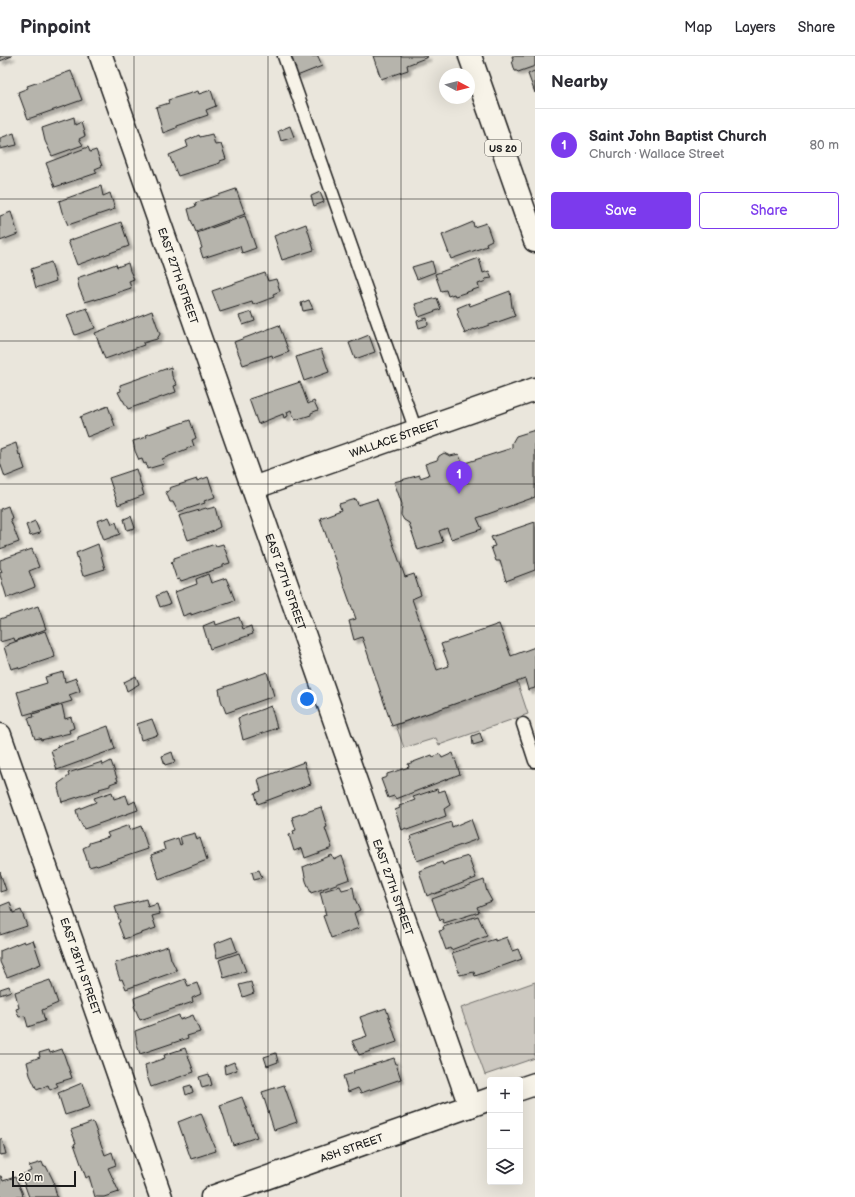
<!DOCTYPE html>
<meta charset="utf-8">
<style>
body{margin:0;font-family:"Balsamiq Sans",sans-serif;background:#f2f2f3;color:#2b2b33}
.controls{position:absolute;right:12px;bottom:12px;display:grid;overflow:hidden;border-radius:4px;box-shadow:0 4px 16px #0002}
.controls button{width:36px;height:36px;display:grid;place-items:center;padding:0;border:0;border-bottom:1px solid #e1e1e2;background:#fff;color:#2b2b33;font:20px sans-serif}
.compass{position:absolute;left:439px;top:12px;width:36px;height:36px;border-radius:50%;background:#fff;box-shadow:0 4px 16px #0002;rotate:97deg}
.scale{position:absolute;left:12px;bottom:10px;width:64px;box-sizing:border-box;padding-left:4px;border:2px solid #1c1c1c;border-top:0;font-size:11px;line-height:14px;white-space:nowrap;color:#1c1c1c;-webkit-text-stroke:3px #f7f3e8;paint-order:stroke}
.you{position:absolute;left:307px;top:643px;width:14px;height:14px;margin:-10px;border:3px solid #fff;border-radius:50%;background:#1a73e8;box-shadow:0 0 0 6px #1a73e833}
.badge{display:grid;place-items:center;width:26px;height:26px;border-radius:50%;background:#7c3aed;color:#fff;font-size:13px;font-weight:700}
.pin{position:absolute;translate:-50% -33px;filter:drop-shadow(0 1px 2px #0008)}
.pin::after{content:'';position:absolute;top:21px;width:14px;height:12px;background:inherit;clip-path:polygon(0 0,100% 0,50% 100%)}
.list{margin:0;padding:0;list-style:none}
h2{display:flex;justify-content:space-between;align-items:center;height:52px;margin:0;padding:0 16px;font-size:17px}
h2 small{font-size:13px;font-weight:400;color:#7c7c81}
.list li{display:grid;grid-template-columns:26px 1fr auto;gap:12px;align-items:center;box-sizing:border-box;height:72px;padding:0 16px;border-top:1px solid #e1e1e2}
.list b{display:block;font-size:15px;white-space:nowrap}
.list p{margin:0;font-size:13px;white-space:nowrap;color:#7c7c81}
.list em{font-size:13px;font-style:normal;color:#7c7c81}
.actions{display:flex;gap:8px;padding:12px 16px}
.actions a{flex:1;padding:9px 0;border:1px solid #7c3aed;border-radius:4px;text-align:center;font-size:14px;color:#7c3aed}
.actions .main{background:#7c3aed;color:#fff}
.icon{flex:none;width:22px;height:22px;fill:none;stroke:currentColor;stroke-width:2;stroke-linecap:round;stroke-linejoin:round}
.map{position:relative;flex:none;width:535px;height:1141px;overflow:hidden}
header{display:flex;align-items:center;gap:24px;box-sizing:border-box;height:56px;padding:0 20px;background:#fff;border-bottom:1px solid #e1e1e2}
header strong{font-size:19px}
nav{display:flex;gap:22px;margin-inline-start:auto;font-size:14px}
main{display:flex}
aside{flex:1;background:#fff}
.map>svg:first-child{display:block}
</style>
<header>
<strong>Pinpoint</strong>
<nav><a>Map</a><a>Layers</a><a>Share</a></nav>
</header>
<main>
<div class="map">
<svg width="535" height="1141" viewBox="0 0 535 1141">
<defs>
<filter id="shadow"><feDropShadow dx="3.5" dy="3.5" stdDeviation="1" flood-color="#0004"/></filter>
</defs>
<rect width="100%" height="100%" fill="#eae6dc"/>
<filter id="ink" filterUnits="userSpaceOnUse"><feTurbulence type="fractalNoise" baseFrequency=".025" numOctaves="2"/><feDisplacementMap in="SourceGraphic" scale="8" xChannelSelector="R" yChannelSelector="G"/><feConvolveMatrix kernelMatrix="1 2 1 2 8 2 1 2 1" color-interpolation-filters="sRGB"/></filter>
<g filter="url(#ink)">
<!-- green -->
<g fill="#ccc8c0" stroke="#74726e">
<path d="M517,625L528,658L439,689L436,682L404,692L396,669Z"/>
<path d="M535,926V1002L485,1019L461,952Z"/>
</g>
<!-- building -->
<g fill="#b6b4ac" stroke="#1c1c1c" filter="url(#shadow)">
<path d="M0,0H12L0,5Z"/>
<path d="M290,0H318L322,10L297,20Z"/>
<path d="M373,0H427L428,1L407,9L408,14L381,23Z"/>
<path d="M512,0H535V10L518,16L517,15H515L512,5L513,4Z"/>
<path d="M71,15L82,44L28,63L18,36L28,32L27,30Z"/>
<path d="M534,15L535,17V37L528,18Z"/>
<path d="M211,34L216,50L206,54L208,59L176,70V72L163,77L156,51L169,47L168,44L198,35L199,38Z"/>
<path d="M74,61L75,69L81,66L85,80L79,83L83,89L52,100L45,85L42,72Z"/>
<path d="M290,70L294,81L281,85L278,75Z"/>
<path d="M14,77L17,89L0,93V82Z"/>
<path d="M212,78L215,89L221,88L226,103L220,105V107L178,120L169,99L188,91L186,85L199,79L200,81Z"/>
<path d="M88,91L90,96L96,94L102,110L95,113L97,117L55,131L46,107Z"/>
<path d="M101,130L103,140L110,137L115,153L68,169L62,156L59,145Z"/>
<path d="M236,133L245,158L196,176L191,164L188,153L196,150L195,147Z"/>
<path d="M320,136L324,146L314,150L311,140Z"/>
<path d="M11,156L18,178L0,185V160Z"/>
<path d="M245,160L256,192L242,197L240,190L203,202L200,193L202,192L197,177Z"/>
<path d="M121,166L129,190L77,209L68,185Z"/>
<path d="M473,166L474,171L486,167L492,184L486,187L487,190L451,203L442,179Z"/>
<path d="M306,168L314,194L282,204L274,180Z"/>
<path d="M479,202L483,217L489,215L492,222L485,223L486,225L478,228L479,232L455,240L454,238L448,240L446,234L441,235L435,218Z"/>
<path d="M432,205L435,216L417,223L412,211Z"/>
<path d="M51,206L56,225L36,232L31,213Z"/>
<path d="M128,207L130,215L134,223L129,225L131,232L95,244V243L85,246L79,232L77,222L116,208L117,211Z"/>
<path d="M265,217L268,225L276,223L280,235L273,238L274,241L253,249L252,246L220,256L212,235Z"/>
<path d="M510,235L512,251L515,260L475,274L474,273L465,278L457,257L459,256L457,252L469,247L470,250Z"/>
<path d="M437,242L441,253L419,261L415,248Z"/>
<path d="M309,244L313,253L303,255L301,247Z"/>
<path d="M87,252L95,272L75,279L67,259Z"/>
<path d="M152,255L160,278L157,283L143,287L144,289L105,303L95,277Z"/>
<path d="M252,256L255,265L243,269L239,260Z"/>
<path d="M427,262L428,269L419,272L417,265Z"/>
<path d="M279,269L289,296L273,302L272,299L243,309L234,286Z"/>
<path d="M369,279L375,296L355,303L349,287Z"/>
<path d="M321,293L329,316L304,325L296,301Z"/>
<path d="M171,311L172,320L177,329L174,330L176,336L128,353L123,344H122L118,336L121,335L120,329Z"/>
<path d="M300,326L308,348L314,345L318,354L311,357V359L295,364L291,354L287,356L288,360L284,362L283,358L258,368L249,343Z"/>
<path d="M108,350L115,370L87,381L80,361Z"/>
<path d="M190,364L196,382L192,384L194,390L162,403L164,408L147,413L146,407L144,408L142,403L139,404L135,395L133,385L147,381L146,379Z"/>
<path d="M535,374V441L477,462L482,473L451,483L447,472L439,475L443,486L418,494L409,467L404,464L401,459L402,448L394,426L420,419V422L429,419L425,408L437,404L439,400L444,397L450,400L459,398L462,408L512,392V387L516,380Z"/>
<path d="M16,387L19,399L20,398L25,413L5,421L0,407V393Z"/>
<path d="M136,413L144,439L118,449L109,422Z"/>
<path d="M208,421L215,441L204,445L205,447L178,456L173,446H170L166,436L170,434L169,432L197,423V425Z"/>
<path d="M356,443L358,449L377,443L405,521L414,518L421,539L412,543L437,614L449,610L441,588L499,568L511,600L535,591V632L528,634L525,623L392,670L362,581L354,584L349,565L356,563L320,462L341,454L339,448Z"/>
<path d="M8,450L12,462L10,463L19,486L0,493V453Z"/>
<path d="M215,451L220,471L214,474V475L188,484L179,460L206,452L207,453Z"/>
<path d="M131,460L135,472L127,474L124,463Z"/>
<path d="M109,461L112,468L116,466L120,478L104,484L97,465Z"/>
<path d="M35,465L40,477L30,480L26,469Z"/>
<path d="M535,466V514L506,525L500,505H496L491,491L495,490L491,481Z"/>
<path d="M98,488L105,513L83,520L76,497Z"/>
<path d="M215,488L216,490L223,488L230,507L223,509V511L181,525L180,523L177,524L171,506L174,505V502Z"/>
<path d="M32,493L39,511L29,515L35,531L7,542L0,519V516H2L0,511V504Z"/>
<path d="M208,518L211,527L226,522L235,544L191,559V557L183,560L175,536L197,528L196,523Z"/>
<path d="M165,536L170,548L160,551L156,540Z"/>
<path d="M38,550L46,573L15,585L14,582L0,586V563Z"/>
<path d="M239,561L243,573L251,570L253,578L210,593L203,570L215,565L216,569Z"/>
<path d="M45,575L55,601L19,613L18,611L11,613L4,591L9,589V588Z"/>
<path d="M63,616L65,626L76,622L80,635L69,639L72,645L24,659L17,636L47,627L45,621Z"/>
<path d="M267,616L274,640L226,657L221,644L219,633Z"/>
<path d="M136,620L139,628L127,635L124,626Z"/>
<path d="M62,649L65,663L71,661L74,672L69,674L70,677L41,684L40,682L35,683L28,662L34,661L33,658Z"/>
<path d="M271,650L277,672L243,684L238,662Z"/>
<path d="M152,663L158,679L141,684L137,668Z"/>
<path d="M108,670L115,693L57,714L51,694L58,691L57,690L78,684V681Z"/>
<path d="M480,677L483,686L473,689L472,680Z"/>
<path d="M172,696L175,706L165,709L162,700Z"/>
<path d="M453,697L460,718L396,743L394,740L388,742L381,723L387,721V718L409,711L408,708L432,699L433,701L440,698L442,702Z"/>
<path d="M111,705L118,725L110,728V730L99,733L100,734L62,746L58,732L59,731L58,728L69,720L68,717L102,706L103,709Z"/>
<path d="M304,706L311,728L258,748L255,737L261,735L258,723Z"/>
<path d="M437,733L438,736L445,734L450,749L444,753L446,760L407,774L406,772L402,774L395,754L400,752L399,750L415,744L413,741Z"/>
<path d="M112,736L114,743L126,739L129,748L135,745L138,754L84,773L78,762L76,754L96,746L94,742Z"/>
<path d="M321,751L327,771L325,772L332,792L305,802L302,792L294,795L289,779L294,778L293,775L296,774L292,761Z"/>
<path d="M471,763L478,783L417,805L410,784L412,783L411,780L451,766L452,771Z"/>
<path d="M129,769L130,774L141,770L148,793L97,810L96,809L89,811L83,792L89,789V787L109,781L107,777Z"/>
<path d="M195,777L197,784L200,782L207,804L159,823L151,799L165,794L163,787L178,782L180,789L182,788L180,781Z"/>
<path d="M332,799L334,804L342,800L350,823L311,837L306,825L303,811Z"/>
<path d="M468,800L476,822L434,838L433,837L427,840L419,815L442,806L443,809L448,806Z"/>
<path d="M259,814L262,821L254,823L252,816Z"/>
<path d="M0,816L6,834L0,836Z"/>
<path d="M484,824L487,836L492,845L477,851L479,856L444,867L442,863L440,865L432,843Z"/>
<path d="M340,830L342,834L353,831L355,843L360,854L354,857L359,872L331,882L323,860L326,859L320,836Z"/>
<path d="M146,843L148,851L157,848L160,858L152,860L156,872L124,883L118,867L120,866L115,851Z"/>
<path d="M10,846L13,857L21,854L27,870L0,879V850Z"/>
<path d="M478,860L487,880L451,894L450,892L446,894L439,875L444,874L443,871Z"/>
<path d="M232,881L237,895L217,902L214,888Z"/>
<path d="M507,881L512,895L518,893L522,903L475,920L474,916L460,919L452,897L495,883V885Z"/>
<path d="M33,884L41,908L7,921L0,906V895L24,885L25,887Z"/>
<path d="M168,890L171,903L177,915L126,933L122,923L120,924L117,915L115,907Z"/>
<path d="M239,897L246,915L224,922L219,904Z"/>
<path d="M185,923L188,930L197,927L201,938L192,942L193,946L140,964L134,950L135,949L134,942Z"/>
<path d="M50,924L58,947L42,954L45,965L28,971L25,960L19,961L16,953L19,952L15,936Z"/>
<path d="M251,926L254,937L243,941L239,929Z"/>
<path d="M9,930L11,935L0,939V933Z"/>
<path d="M386,952L397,986L359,999L352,985L367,980L360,961Z"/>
<path d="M179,959L180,964L193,959L200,976L187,980L188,982L140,998L137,989L135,975Z"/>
<path d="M185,992L194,1016L151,1031L147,1020L145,1009L165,1002L164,999Z"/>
<path d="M62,993L72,1022L56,1027L58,1030L50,1034L48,1029L37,1034L30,1019L27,1006L40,1001L39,997L49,994L50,997Z"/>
<path d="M276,997L278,1006L267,1010L264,1001Z"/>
<path d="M394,1002L401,1023L361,1037L358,1032L348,1036L343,1020L354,1017L353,1015Z"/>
<path d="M234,1006L237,1014L225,1018L224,1010Z"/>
<path d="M209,1018L212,1029L202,1032L199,1021Z"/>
<path d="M82,1027L90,1051L65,1059L58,1037Z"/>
<path d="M191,1029L193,1036L186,1039L184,1031Z"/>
<path d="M284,1029L297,1066L274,1074L262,1036Z"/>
<path d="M242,1041L257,1081L233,1089L220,1049Z"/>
<path d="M201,1057L216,1095L191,1103L178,1066Z"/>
<path d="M93,1066L105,1099L112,1096L116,1109L108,1112L119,1136L104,1141H95L89,1120L86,1122L74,1088L76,1087L71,1074Z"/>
<path d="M0,1083H2L6,1098L0,1099Z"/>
<path d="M42,1106L44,1111L46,1110L53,1124L57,1141H29L21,1119L31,1115L29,1110Z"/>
<path d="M0,1120H1L3,1125L15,1121L22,1136L23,1141H0Z"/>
</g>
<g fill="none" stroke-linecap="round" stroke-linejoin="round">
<!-- service casing -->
<g stroke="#1c1c1c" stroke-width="15">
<g id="service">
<path d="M284,0L416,375"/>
<path d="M523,668L535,705"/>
</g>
</g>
<!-- minor casing -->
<g stroke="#1c1c1c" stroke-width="25">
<g id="minor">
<path id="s1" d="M101,0L470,1050"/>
<path id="s2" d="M253,432L535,333"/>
</g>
</g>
<!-- tertiary casing -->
<g stroke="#1c1c1c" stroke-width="25">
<g id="tertiary">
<path id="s3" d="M0,679L161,1141"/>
<path d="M520,1033L535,1028"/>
<path id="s4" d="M212,1141L490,1043"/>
</g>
</g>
<!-- primary casing -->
<g stroke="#1c1c1c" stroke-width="25">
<path id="primary" d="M470,0L535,185"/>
</g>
<!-- service -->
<use href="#service" stroke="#f7f3e8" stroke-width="12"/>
<!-- minor -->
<use href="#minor" stroke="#f7f3e8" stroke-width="22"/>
<!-- tertiary -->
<use href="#tertiary" stroke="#f7f3e8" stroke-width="22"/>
<!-- primary -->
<use href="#primary" stroke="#f7f3e8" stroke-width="22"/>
</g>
</g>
<!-- grid -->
<path fill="none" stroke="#1c1c1c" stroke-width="1" stroke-opacity="0.55" d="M134,0V1141M268,0V1141M401,0V1141M0,143H535M0,285H535M0,428H535M0,570H535M0,713H535M0,856H535M0,998H535"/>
<g text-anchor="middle" stroke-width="3.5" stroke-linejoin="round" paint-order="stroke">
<!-- shield labels -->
<rect fill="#f7f3e8" stroke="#5e5c59" stroke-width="1" x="485" y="84" width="36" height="16" rx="3"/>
<g font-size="10" font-weight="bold" fill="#1c1c1c">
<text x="503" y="96">US 20</text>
</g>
<!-- street labels -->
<g font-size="11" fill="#1c1c1c" stroke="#f7f3e8">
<text dy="4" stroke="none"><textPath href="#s1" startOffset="233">EAST 27TH STREET</textPath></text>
<text dy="4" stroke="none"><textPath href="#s2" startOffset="150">WALLACE STREET</textPath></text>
<text dy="4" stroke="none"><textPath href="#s1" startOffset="557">EAST 27TH STREET</textPath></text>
<text dy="4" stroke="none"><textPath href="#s1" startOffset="881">EAST 27TH STREET</textPath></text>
<text dy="4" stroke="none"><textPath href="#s3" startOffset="245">EAST 28TH STREET</textPath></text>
<text dy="4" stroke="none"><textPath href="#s4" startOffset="148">ASH STREET</textPath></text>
</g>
</g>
</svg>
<div class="controls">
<button>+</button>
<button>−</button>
<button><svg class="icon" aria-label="layers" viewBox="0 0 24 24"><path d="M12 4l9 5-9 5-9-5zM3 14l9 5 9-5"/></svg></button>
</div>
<svg class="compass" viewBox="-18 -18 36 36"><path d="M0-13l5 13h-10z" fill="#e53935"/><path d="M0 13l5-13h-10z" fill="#7c7c81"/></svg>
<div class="scale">20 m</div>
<div class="you"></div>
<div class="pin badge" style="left:459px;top:438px">1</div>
</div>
<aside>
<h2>Nearby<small></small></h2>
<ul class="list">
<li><span class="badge">1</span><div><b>Saint John Baptist Church</b><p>Church · Wallace Street</p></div><em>80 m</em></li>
</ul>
<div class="actions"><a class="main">Save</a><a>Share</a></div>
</aside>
</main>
